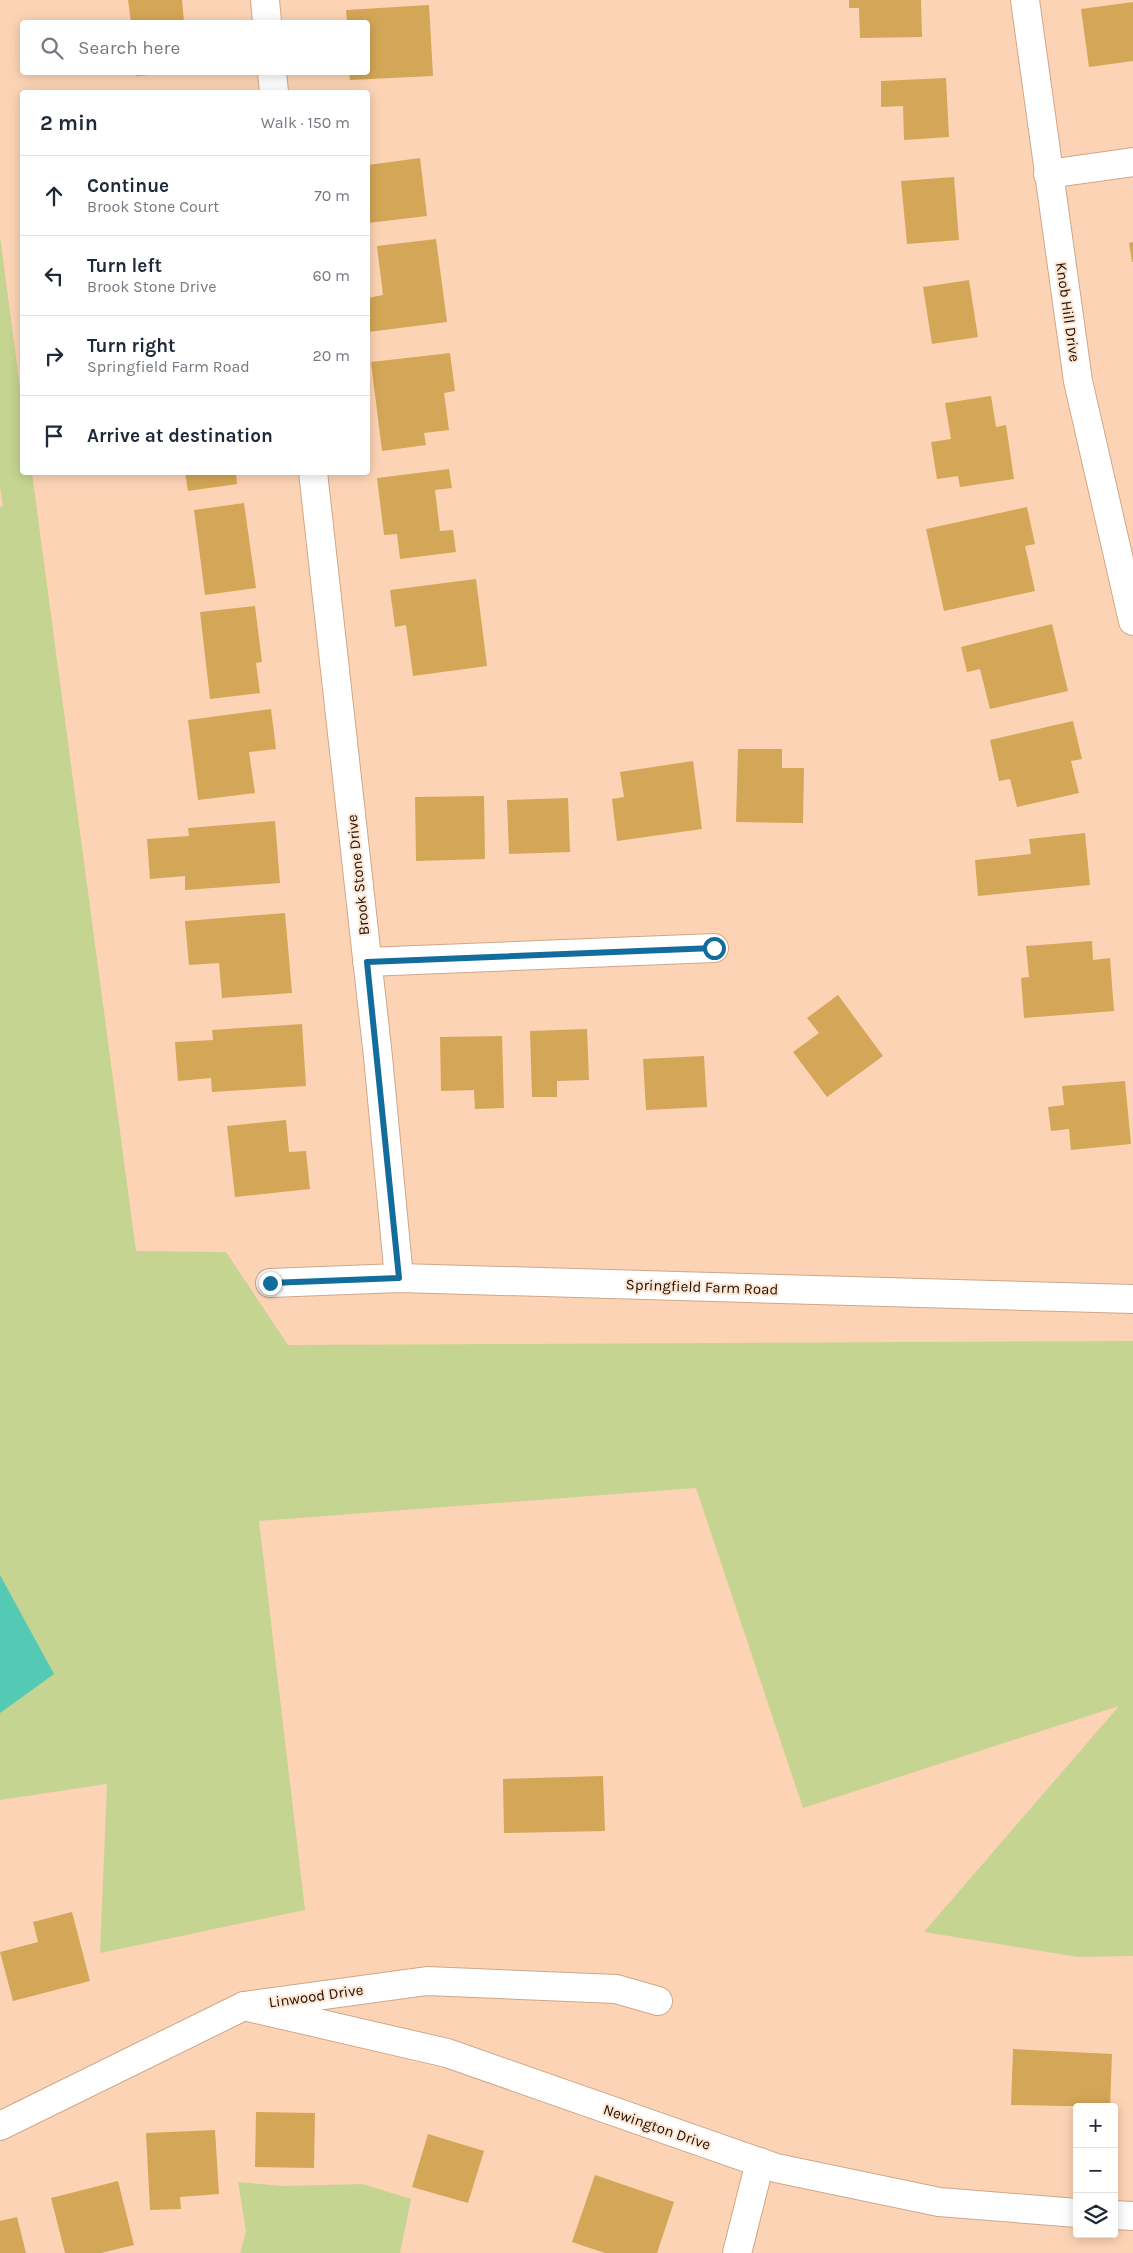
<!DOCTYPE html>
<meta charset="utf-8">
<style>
body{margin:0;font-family:Karla,sans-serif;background:#f2f2f3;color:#1f2937}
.controls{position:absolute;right:15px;bottom:15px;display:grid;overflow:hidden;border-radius:5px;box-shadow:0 2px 12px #0003}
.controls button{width:45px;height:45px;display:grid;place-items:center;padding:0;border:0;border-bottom:1px solid #e0e1e3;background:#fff;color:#1f2937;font:25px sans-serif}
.stop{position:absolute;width:15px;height:15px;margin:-11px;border:4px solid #126d9c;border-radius:50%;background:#fff}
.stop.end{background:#126d9c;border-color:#fff;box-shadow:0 1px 5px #0008}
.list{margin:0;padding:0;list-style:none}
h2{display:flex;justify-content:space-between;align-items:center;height:65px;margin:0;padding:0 20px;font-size:21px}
h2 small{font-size:16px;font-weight:400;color:#747a83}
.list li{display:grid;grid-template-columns:32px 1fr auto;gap:15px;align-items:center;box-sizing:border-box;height:80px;padding:0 20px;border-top:1px solid #e0e1e3}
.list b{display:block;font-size:19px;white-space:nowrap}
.list p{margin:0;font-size:16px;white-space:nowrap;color:#747a83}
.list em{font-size:16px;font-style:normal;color:#747a83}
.icon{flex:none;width:28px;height:28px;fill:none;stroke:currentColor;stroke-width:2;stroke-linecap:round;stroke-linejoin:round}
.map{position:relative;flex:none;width:1133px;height:2253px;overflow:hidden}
.search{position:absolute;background:#fff;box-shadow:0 2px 12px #0003;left:20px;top:20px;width:350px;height:55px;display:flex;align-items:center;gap:12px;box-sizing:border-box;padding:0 18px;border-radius:5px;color:#747a83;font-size:19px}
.panel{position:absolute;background:#fff;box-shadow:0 2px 12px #0003;left:20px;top:90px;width:350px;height:385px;border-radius:5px}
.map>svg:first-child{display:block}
</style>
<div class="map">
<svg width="1133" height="2253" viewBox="0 0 1133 2253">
<rect width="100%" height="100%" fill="#fcd4b5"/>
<!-- green -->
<g fill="#c5d491">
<path d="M0,236L22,403V472L32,473L136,1251L226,1252L288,1345L1133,1341V1956L1078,1957L924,1932L1119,1706L803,1808L696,1488L259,1521L305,1910L100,1953L107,1784L0,1800V507L3,506L0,487Z"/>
<path d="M238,2182L284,2186L363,2184L411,2199L400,2253H240L246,2231Z"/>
</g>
<!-- water -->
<path fill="#54cab4" d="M0,1575L54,1674L0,1713Z"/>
<!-- building -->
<g fill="#d4a657">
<path d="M128,0H182L184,22H131Z"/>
<path d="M849,0H921L922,37L860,38L859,8H849Z"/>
<path d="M1133,2V61L1089,67L1081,9Z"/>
<path d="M429,5L433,76L350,80L349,72H368V22H347L346,10Z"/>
<path d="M135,72H163V74L136,76Z"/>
<path d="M946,78L949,137L904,140L903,106L881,107V81Z"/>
<path d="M420,158L427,216L368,223V165Z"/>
<path d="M954,177L959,240L907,244L901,181Z"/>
<path d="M436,239L447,322L368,332V298L383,295L377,246Z"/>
<path d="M1133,242V262H1132L1129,243Z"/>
<path d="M969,280L978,337L932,344L923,287Z"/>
<path d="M450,353L455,391L444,393L449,430L424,433L426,445L382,451L371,362Z"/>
<path d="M991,396L996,427L1006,425L1014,479L960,487L958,476L937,479L931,442L951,439L945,403Z"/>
<path d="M449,469L452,488L435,490L440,531L453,530L456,552L400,559L397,534L384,535L377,478Z"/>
<path d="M185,472H236L237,484L188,491Z"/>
<path d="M244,503L256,588L205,595L194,510Z"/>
<path d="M1027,507L1035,544L1025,546L1035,591L944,611L926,529Z"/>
<path d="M476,579L487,666L413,676L406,625L395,627L390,590Z"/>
<path d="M255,606L262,662L256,663L260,693L210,699L200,612Z"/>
<path d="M1052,624L1068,691L990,709L980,669L967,672L961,647Z"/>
<path d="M271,709L276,749L249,752L255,793L198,800L188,720Z"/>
<path d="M1073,721L1082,759L1071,761L1079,793L1017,807L1010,779L999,781L990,740Z"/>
<path d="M738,749H782V768H804L803,823L736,822Z"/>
<path d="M693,761L702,829L617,841L612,799L624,797L620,772Z"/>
<path d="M484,796L485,859L416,861L415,797Z"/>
<path d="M568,798L570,852L509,854L507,800Z"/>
<path d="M275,821L280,883L185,890V876L150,879L147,839L189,836L188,828Z"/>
<path d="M1085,833L1090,885L978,896L975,860L1031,854L1029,839Z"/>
<path d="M285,913L292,993L222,998L219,963L189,965L185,921Z"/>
<path d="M1092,941L1093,960L1110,958L1114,1011L1024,1018L1021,978L1029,977L1026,946Z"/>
<path d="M838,995L883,1056L827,1097L793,1052L819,1033L807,1018Z"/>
<path d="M302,1024L306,1086L212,1092L211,1078L178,1081L175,1042L213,1040L212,1030Z"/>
<path d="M587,1029L589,1080L557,1081V1097H532L530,1031Z"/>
<path d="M502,1036L504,1108L475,1109L474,1090L441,1091L440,1037Z"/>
<path d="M704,1056L707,1107L646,1110L643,1059Z"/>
<path d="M1125,1081L1131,1144L1071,1150L1069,1129L1051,1131L1048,1107L1064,1105L1062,1086Z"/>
<path d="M286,1120L289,1152L306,1151L310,1189L235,1197L227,1126Z"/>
<path d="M603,1776L605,1831L504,1833L503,1779Z"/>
<path d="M72,1912L90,1981L13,2001L0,1952L38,1942L33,1922Z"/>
<path d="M1013,2049L1112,2054L1110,2107L1011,2105Z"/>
<path d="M256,2112L315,2113L314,2168L255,2167Z"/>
<path d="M215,2130L219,2194L180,2197L181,2209L150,2210L146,2133Z"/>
<path d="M428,2134L484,2151L468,2203L412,2187Z"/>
<path d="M595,2175L674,2202L657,2253H605L572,2242Z"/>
<path d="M118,2181L134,2245L101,2253H65L51,2198Z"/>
<path d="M17,2217L26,2253H0V2221Z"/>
</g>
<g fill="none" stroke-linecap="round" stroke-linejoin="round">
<!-- street casing -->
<g stroke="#cea78a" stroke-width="30">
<g id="street">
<path d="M265,0L267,22"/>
<path d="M1025,0L1078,381L1133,621"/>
<path d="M272,72L274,92"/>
<path d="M1048,174L1133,162"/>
<path d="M313,472L378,1057L399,1278"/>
<path d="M367,962L714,948"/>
<path d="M270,1283L399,1278L1133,1299"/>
<path d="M244,2006L447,2053L776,2168L939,2202L1077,2213"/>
<path d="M0,2126L244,2006L427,1981L616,1989L658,2001"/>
<path d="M1114,2215L1133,2216"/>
<path d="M737,2253L760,2162"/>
</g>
</g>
<!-- street -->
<use href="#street" stroke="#fff" stroke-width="28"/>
</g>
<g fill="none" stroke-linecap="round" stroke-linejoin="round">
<!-- route -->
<path stroke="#126d9c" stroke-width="6" d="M270,1283L399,1278L367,962L714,948"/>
</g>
<g text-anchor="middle" stroke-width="4" stroke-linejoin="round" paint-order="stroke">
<!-- street labels -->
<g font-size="15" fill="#1f1106" stroke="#fde5d2">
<text transform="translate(1068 312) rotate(82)" y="5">Knob Hill Drive</text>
<text transform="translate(358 875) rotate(-96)" y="5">Brook Stone Drive</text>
<text transform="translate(702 1287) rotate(2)" y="5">Springfield Farm Road</text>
<text transform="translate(316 1996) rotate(-8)" y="5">Linwood Drive</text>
<text transform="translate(657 2127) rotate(19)" y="5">Newington Drive</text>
</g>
</g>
</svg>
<div class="controls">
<button>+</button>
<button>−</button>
<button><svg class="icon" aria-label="layers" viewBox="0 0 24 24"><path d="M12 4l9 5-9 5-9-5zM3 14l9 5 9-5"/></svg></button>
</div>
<div class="stop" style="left:714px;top:948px"></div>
<div class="stop end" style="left:270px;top:1283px"></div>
<div class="search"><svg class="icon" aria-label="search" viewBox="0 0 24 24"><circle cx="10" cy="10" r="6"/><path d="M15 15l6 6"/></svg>Search here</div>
<section class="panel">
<h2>2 min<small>Walk · 150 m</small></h2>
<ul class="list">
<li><svg class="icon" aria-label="ahead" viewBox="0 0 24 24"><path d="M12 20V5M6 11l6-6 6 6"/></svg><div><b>Continue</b><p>Brook Stone Court</p></div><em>70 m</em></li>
<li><svg class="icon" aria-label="left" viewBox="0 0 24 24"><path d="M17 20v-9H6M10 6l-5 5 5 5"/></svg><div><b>Turn left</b><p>Brook Stone Drive</p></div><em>60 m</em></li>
<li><svg class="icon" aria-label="right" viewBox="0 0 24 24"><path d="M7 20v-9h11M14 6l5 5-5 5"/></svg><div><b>Turn right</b><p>Springfield Farm Road</p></div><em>20 m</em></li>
<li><svg class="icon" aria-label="arrive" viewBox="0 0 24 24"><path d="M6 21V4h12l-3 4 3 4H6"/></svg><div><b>Arrive at destination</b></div></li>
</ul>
</section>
</div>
